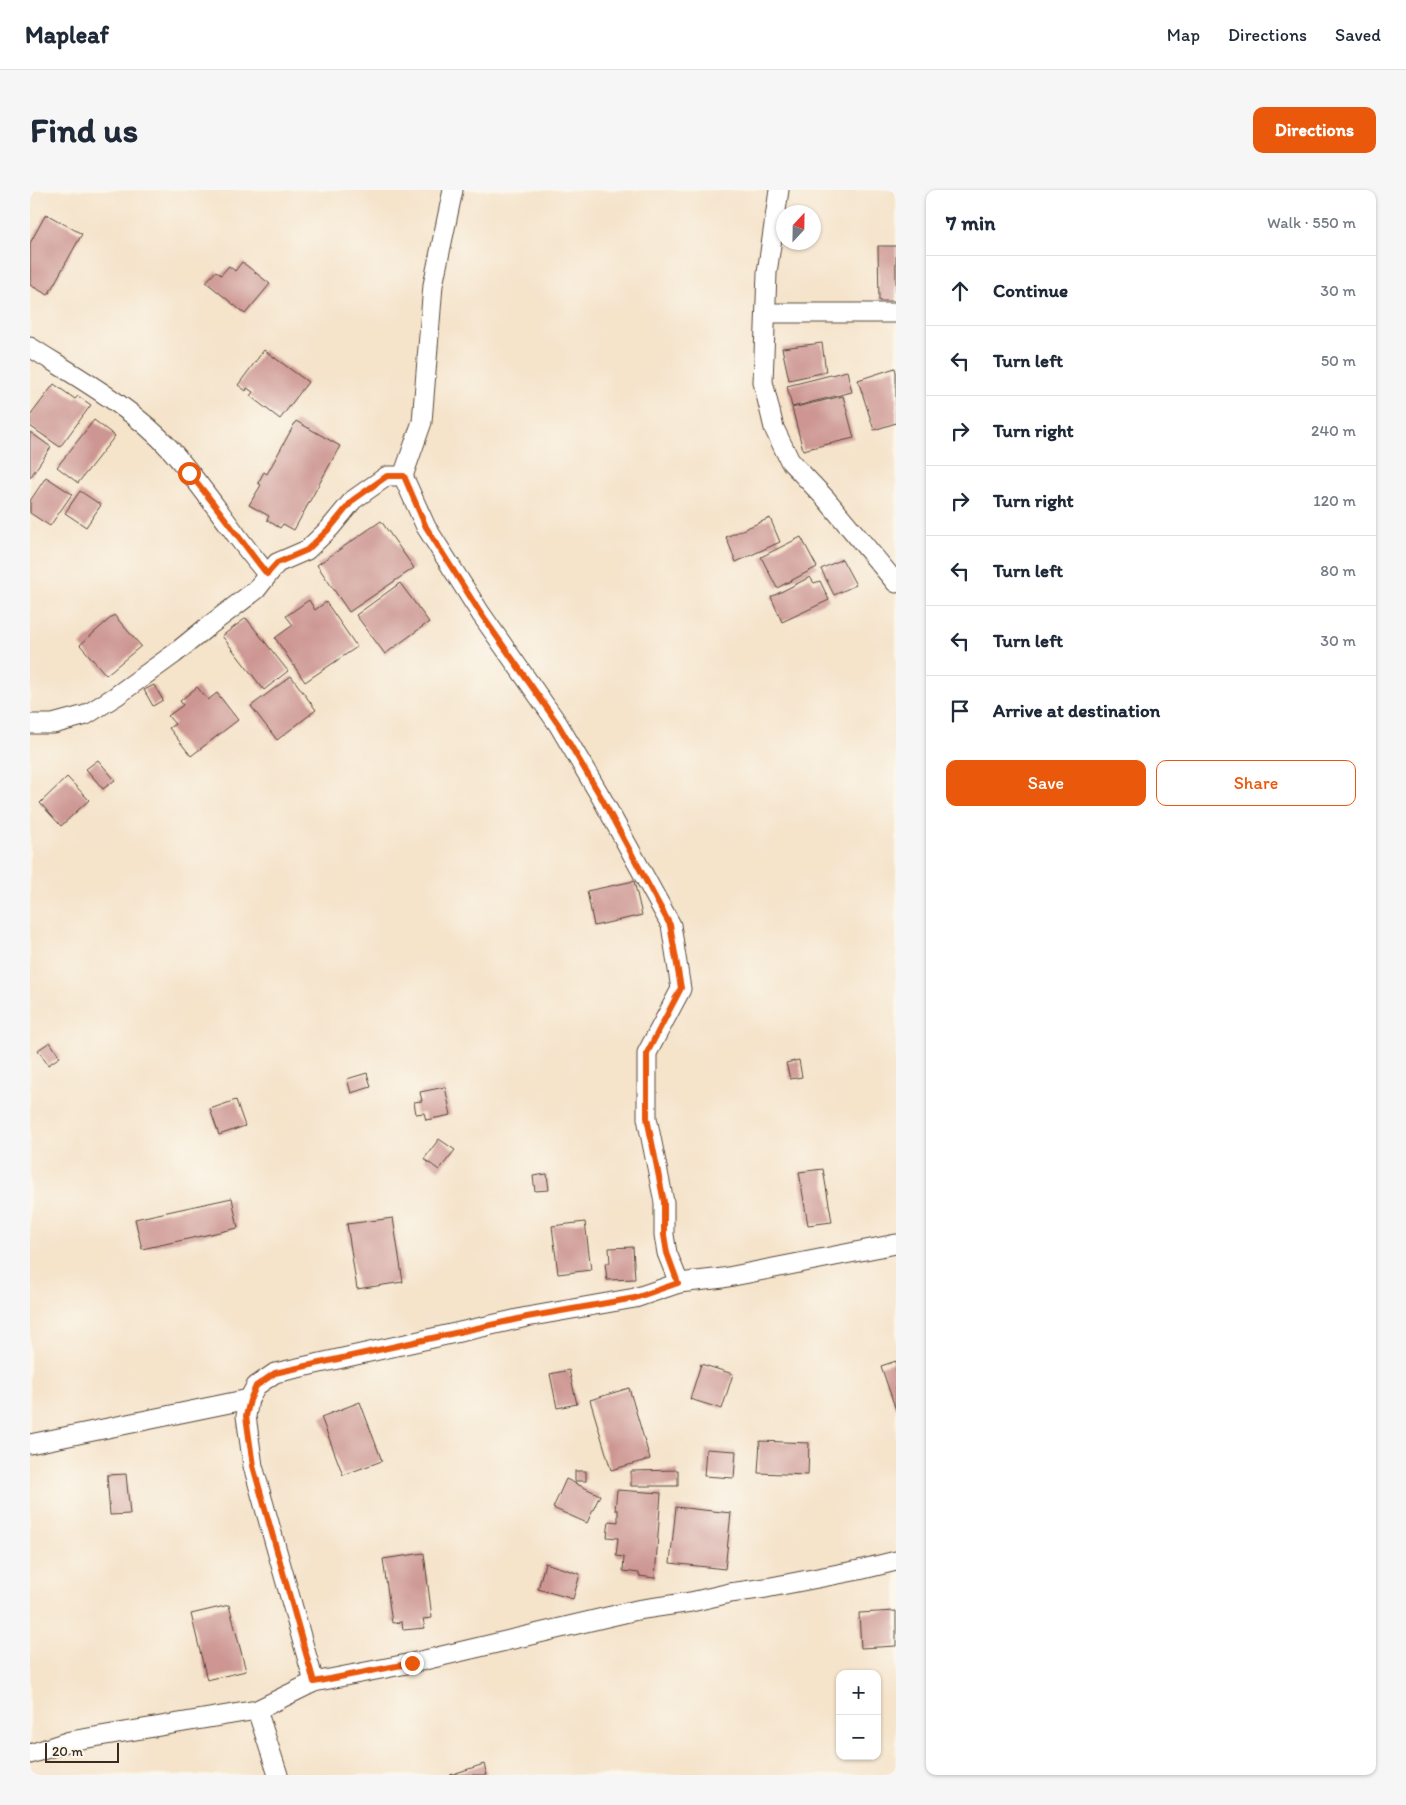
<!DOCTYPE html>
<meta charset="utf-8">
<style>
body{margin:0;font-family:Itim,sans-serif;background:#f6f6f7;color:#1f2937}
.controls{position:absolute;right:15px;bottom:15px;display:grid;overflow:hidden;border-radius:10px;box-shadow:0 1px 4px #0004}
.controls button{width:45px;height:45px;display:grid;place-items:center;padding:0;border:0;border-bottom:1px solid #e0e1e3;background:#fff;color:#1f2937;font:25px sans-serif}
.compass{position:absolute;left:746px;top:15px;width:45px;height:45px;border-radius:50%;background:#fff;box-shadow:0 1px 4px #0004;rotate:22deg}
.scale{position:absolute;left:15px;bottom:12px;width:74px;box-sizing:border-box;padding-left:5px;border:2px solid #3b2a1e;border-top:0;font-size:14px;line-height:18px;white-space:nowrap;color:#3b2a1e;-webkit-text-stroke:4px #fbf7ec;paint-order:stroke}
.stop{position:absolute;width:15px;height:15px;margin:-11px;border:4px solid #ea580c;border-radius:50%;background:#fff}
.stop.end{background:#ea580c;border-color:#fff;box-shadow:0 1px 5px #0008}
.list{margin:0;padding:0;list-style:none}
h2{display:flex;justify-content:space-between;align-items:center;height:65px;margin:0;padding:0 20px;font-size:21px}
h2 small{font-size:16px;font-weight:400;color:#747a83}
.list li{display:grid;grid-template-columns:32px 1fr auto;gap:15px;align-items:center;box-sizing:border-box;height:70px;padding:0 20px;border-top:1px solid #e0e1e3}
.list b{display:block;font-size:19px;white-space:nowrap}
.list em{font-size:16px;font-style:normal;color:#747a83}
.actions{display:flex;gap:10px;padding:15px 20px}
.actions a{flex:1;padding:11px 0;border:1px solid #ea580c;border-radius:10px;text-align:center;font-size:18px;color:#ea580c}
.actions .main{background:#ea580c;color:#fff}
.icon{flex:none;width:28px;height:28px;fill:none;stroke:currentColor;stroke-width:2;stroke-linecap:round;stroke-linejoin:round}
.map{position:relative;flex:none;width:866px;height:1585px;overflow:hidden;border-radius:10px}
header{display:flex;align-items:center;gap:30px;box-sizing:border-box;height:70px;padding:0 25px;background:#fff;border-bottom:1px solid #e0e1e3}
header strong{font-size:24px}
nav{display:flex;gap:28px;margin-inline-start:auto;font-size:18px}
.intro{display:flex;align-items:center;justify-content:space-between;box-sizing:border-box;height:120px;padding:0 30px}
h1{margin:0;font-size:35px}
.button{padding:12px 22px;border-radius:10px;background:#ea580c;color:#fff;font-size:18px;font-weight:700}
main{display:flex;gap:30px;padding:0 30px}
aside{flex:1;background:#fff;border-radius:10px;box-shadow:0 1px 4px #0004}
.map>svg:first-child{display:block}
</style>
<header>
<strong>Mapleaf</strong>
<nav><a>Map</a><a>Directions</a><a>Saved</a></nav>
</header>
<div class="intro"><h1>Find us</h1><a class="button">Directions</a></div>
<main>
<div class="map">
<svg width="866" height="1585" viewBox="0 0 866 1585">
<rect width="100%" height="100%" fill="#fbf7ec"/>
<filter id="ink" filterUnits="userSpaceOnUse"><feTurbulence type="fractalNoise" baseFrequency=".02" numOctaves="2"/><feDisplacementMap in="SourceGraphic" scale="10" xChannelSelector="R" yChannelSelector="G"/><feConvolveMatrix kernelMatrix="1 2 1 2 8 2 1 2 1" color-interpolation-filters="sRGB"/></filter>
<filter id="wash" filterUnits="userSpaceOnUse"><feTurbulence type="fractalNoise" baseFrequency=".0096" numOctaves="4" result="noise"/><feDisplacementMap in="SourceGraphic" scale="20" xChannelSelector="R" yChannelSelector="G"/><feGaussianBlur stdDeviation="1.12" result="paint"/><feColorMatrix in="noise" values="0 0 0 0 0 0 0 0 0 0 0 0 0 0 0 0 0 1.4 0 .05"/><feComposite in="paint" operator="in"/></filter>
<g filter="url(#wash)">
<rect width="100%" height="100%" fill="#f5e3ca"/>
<g id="blocks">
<!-- building -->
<g fill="#cd9693">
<path d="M16,24L52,44L18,105L0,95V53Z"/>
<path d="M848,56H866V111H849Z"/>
<path d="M212,72L240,94L215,124L176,92L186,81L191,85L199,76L205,81Z"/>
<path d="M792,153L796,182L759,190L752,158Z"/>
<path d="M234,160L278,192L250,229L220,206L223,202L217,198L216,201L208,195Z"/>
<path d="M865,178L866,182V233L844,240L828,190Z"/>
<path d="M817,181L822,202L762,217L757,196Z"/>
<path d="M24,194L45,209L48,206L61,215L30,257L0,236V226Z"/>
<path d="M813,206L824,248L773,260L762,218Z"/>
<path d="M64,230L85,246L48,293L27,277Z"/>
<path d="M266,231L310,256L264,340L253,334L250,338L237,330L239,326L219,315L231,295L228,293L234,282L237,284Z"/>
<path d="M0,242L21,257L0,288Z"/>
<path d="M16,287L42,304L20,336L0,323V311Z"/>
<path d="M50,301L71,315L56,337L35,323Z"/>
<path d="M740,328L750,352L706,372L696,347Z"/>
<path d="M351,331L384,378L319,422L287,375Z"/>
<path d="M771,347L787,377L747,398L731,367Z"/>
<path d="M812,369L826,395L804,405L791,379Z"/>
<path d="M780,387L784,393L790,391L799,410L752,432L741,407Z"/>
<path d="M370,393L399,432L355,464L326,425Z"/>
<path d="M279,410L285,420L296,412L327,457L275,492L245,448L263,435L256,426Z"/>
<path d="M84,425L111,456L76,485L50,455Z"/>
<path d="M216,428L258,481L234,500L192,446Z"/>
<path d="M261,486L286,520L247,550L221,516Z"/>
<path d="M124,495L133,510L123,516L114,500Z"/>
<path d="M167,497L178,510L187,503L208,530L161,566L139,538L145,534L138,526L153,515L150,511Z"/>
<path d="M68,570L85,590L73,599L56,579Z"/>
<path d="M37,587L59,610L31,636L10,613Z"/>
<path d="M604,691L612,725L564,736L557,701Z"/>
<path d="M20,852L30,867L18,875L8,860Z"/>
<path d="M769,870L772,887L760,889L756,873Z"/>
<path d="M337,883L341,897L321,903L317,889Z"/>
<path d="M415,897L421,925L396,930L394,923L386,924L384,912L392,911L390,902Z"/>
<path d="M206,910L215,936L189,945L180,919Z"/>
<path d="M409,949L425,960L409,980L394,969Z"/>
<path d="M793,979L802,1032L778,1035L769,982Z"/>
<path d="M517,984L519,1000L505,1001L503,986Z"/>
<path d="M202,1008L208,1038L112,1059L105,1029Z"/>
<path d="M363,1028L373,1092L327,1099L317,1034Z"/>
<path d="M555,1032L561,1080L528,1084L522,1036Z"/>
<path d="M603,1057L605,1089L577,1090L575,1073H580L579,1058Z"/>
<path d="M866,1171V1220L851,1176Z"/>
<path d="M671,1174L703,1184L692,1219L660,1209Z"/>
<path d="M539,1180L547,1214L527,1218L520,1184Z"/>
<path d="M599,1198L620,1269L581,1280L560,1210Z"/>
<path d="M330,1212L352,1271L313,1285L291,1227Z"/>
<path d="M730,1251L779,1253L778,1285L728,1283Z"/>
<path d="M676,1259L706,1261L704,1288L674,1286Z"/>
<path d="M648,1280V1296H601V1281Z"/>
<rect x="545" y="1281" width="11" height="10"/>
<path d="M96,1284L100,1324L80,1325L77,1285Z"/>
<path d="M536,1289L570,1305L557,1333L523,1318Z"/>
<path d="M587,1300L631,1303L625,1388L609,1386V1383L593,1381L594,1367L586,1366L588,1348L577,1347L579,1331L588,1332V1320H585Z"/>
<path d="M646,1317L701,1323L695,1379L640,1373Z"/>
<path d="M394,1363L402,1428L393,1429L395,1438L373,1440L372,1432L362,1433L353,1369Z"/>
<path d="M515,1373L550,1384L543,1409L508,1399Z"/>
<path d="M199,1415L216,1481L177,1490L161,1424Z"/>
<path d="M866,1421V1456L831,1458L829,1423Z"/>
<path d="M454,1574L457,1585H420Z"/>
</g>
</g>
</g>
<g filter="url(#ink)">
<use href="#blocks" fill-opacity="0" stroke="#574638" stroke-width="1"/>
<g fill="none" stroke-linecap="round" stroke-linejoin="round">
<!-- street casing -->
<g stroke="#574638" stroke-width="21">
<g id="street">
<path d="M749,0L737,83L733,192L744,238L760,271L796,309L866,393"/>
<path d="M736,123H866"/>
<path d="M0,157C47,187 105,219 141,260C163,285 182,312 202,339C213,355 225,369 237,384"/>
<path d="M373,286L392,232L403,95L423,0"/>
<path d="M0,534H23L56,525L86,506L144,464L176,438L226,400L247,373L277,360L300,338L323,310L357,286H373L396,337L451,424L528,534L571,607L641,735L651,799L617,863V928L634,1012V1045L637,1063L649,1093"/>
<path d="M0,1254L219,1209"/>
<path d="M284,1492L223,1276L216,1226L219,1209L226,1196L245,1183L497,1127L605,1108L649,1093L693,1088L866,1054"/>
<path d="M227,1520L248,1585"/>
<path d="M0,1564L40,1551L227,1520L284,1492L382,1473L607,1420L661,1412L700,1403L736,1398L829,1380L866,1371"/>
</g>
</g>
<!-- street -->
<use href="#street" stroke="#fff" stroke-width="19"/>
</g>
</g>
<g fill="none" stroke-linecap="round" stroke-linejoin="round" filter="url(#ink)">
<!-- route -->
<path stroke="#ea580c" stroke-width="6" d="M159,283C187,316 211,351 237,384L247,373L277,360L300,338L323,310L357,286H374L396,337L451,424L528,534L571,607L640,735L651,798L617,863V928L634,1012V1045L637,1063L648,1093L605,1108L497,1127L245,1183L226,1196L220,1210L216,1226L223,1276L284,1492L382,1473"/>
</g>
</svg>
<div class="controls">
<button>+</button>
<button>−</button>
</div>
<svg class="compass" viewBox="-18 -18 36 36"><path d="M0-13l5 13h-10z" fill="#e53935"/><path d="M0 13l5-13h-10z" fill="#747a83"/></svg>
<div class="scale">20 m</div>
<div class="stop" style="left:159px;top:283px"></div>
<div class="stop end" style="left:382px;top:1473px"></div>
</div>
<aside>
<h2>7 min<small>Walk · 550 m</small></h2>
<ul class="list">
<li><svg class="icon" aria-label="ahead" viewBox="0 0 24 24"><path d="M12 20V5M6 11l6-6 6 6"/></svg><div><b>Continue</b></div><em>30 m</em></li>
<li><svg class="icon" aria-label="left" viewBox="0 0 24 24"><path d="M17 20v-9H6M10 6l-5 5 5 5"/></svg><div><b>Turn left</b></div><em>50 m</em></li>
<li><svg class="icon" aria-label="right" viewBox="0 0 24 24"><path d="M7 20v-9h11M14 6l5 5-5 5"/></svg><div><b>Turn right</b></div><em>240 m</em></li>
<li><svg class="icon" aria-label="right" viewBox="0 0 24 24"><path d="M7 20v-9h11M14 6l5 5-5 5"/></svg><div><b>Turn right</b></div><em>120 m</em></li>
<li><svg class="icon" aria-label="left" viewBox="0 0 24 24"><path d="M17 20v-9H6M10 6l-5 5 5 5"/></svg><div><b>Turn left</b></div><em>80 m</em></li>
<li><svg class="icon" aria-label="left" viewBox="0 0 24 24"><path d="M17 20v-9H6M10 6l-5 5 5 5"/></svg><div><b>Turn left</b></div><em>30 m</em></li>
<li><svg class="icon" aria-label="arrive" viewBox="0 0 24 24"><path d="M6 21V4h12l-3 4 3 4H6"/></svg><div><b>Arrive at destination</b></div></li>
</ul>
<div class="actions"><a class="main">Save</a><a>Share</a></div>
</aside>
</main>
